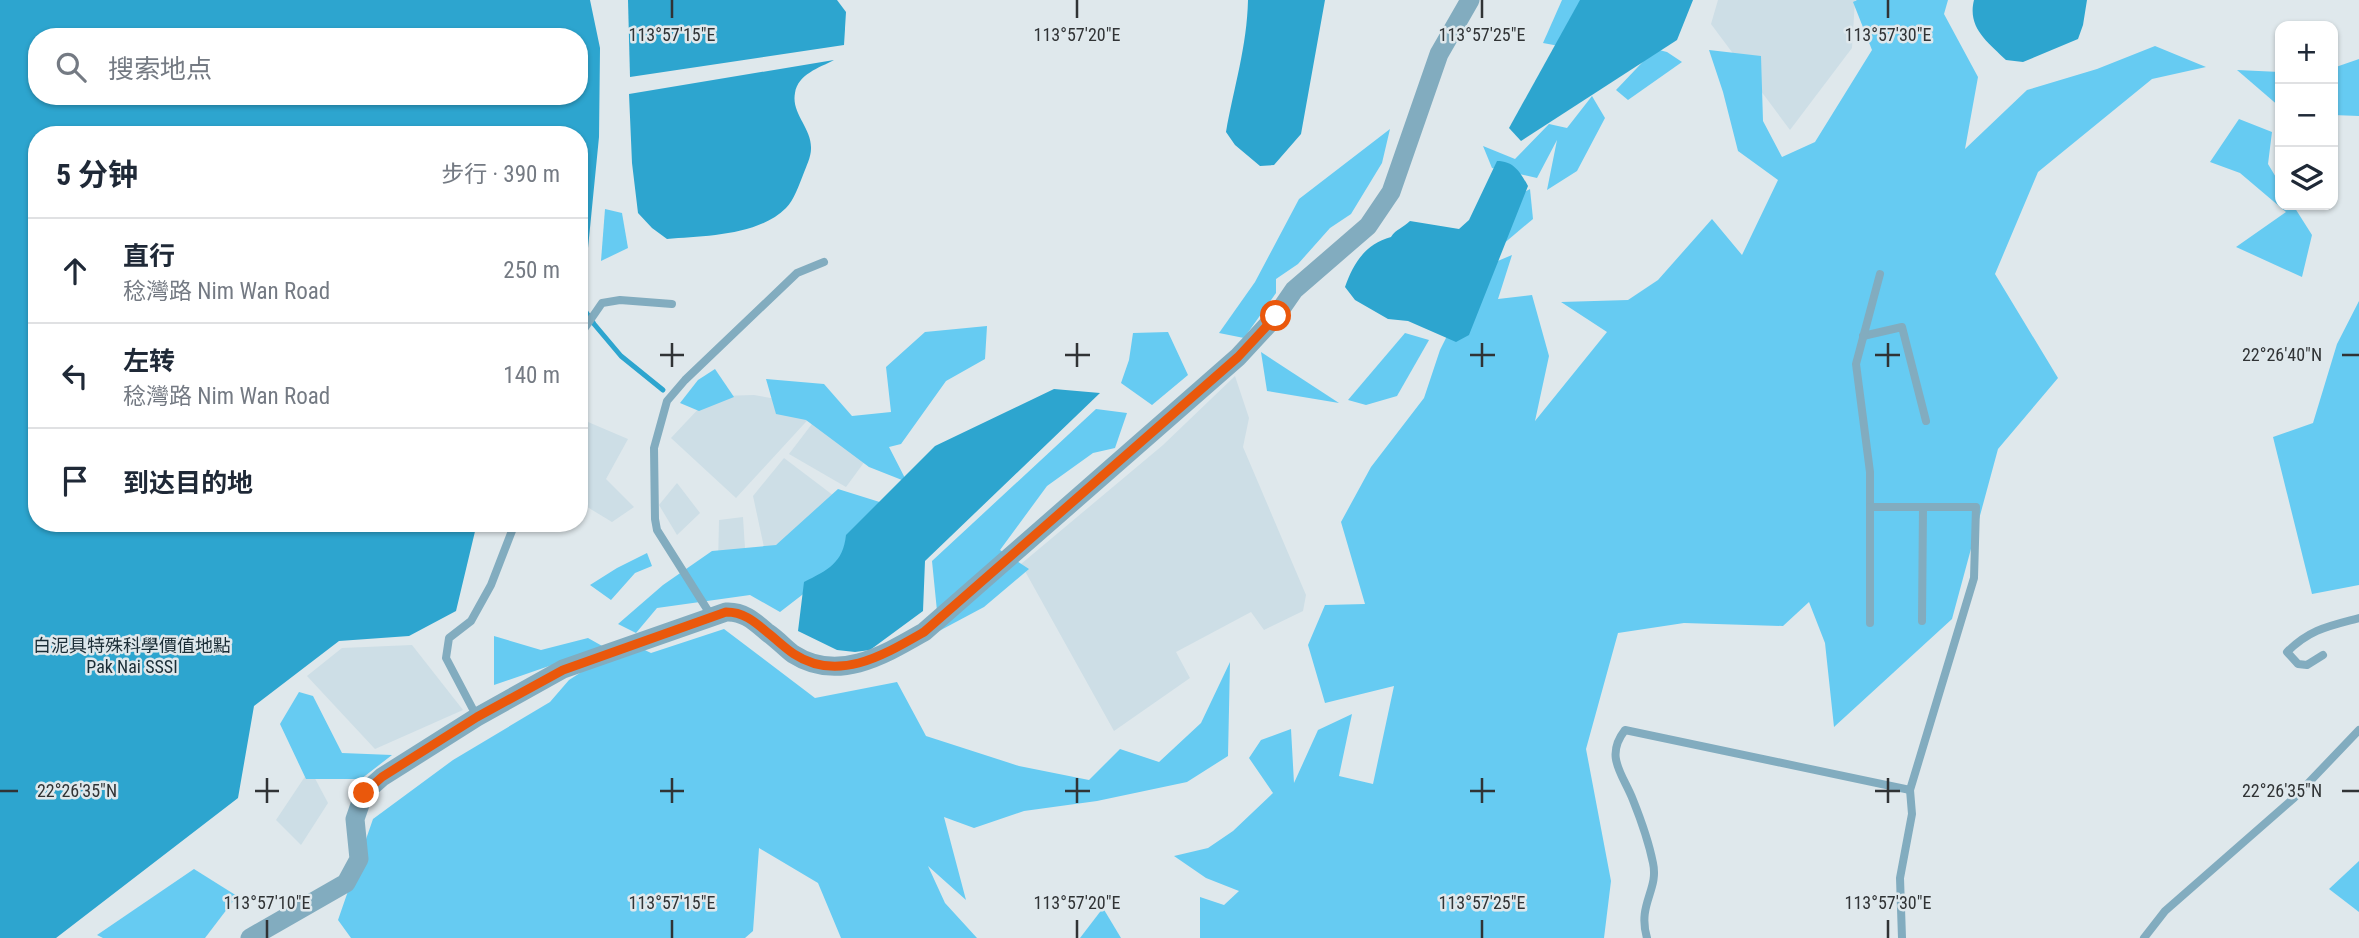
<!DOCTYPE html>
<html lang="zh">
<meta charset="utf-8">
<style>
body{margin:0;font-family:"Roboto Condensed","Noto Sans SC",sans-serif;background:#f2f2f3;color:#1f2937}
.controls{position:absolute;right:21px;top:21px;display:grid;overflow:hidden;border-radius:14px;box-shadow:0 2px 5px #0004}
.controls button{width:63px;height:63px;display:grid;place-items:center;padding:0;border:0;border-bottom:2px solid #e0e1e3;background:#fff;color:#1f2937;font:35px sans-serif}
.stop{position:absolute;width:21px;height:21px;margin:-16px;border:5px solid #ea580c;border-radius:50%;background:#fff}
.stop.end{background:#ea580c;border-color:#fff;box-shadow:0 2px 7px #0008}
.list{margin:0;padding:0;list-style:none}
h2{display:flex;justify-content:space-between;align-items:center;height:91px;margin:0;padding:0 28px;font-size:30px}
h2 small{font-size:23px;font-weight:400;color:#747a83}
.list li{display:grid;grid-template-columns:46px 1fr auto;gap:21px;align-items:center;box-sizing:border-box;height:105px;padding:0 28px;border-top:2px solid #e0e1e3}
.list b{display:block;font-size:26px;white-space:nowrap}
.list p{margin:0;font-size:23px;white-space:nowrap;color:#747a83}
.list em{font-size:23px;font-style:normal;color:#747a83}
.icon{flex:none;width:38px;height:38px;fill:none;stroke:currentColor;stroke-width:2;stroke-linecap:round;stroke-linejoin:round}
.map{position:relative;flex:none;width:2359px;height:938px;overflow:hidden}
.search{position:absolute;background:#fff;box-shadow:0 2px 5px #0004;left:28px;top:28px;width:560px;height:77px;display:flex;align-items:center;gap:18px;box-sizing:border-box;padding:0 24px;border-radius:28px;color:#747a83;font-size:26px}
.panel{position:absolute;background:#fff;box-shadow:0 2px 5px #0004;left:28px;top:126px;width:560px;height:406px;border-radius:28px}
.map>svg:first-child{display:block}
</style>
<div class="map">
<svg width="2359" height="938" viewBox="0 0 2359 938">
<rect width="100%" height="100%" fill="#dfe8ec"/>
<!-- built -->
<g fill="#cddee6">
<path d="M1718,0H1855L1852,48L1790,130L1711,24Z"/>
<path d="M1235,376L1249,418L1243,447L1306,595L1303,611L1264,630L1251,612L1176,652L1190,678L1114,731L1021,564L1163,445Z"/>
<path d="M754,395L782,400L815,412L736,498L671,438L702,405L721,396Z"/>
<path d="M815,420L868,457L846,487L789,454Z"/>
<path d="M588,422L628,439L606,479L634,507L612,522L579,502V436Z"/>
<path d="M784,458L842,502L765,552L753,496Z"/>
<path d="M677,483L700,513L677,535L659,505Z"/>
<path d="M743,517L746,564H718L719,520Z"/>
<path d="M412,645L463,710L375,749L307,676L342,648Z"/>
<path d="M310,769L328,803L301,845L276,820Z"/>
</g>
<!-- green -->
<g fill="#66cbf2">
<path d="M1562,0H1585L1559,46L1543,43Z"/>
<path d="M1857,0H1948L1944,14L1978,77L1965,149L2027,90L2097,69L2155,46L2206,67L2152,79L2038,172L1995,274L2058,378L1998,449L1952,619L1834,727L1825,643L1809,602L1783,626L1684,623L1618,633L1586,749L1611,881L1604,938H1200V897L1224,905L1239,891L1206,878L1174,856L1208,848L1233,831L1273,793L1249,758L1261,740L1291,729L1294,783L1318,730L1352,714L1339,776L1373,784L1394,686L1325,703L1308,645L1325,605L1365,604L1341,522L1371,467L1424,398L1440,350L1481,268L1512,255L1498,299L1532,295L1549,356L1535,421L1607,332L1561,302L1628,300L1658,280L1712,219L1742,255L1778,180L1738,151L1723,92L1709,50L1761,56L1763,121L1782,157L1815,142L1872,50L1853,2Z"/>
<path d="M1655,49L1667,52L1682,62L1628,100L1616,90Z"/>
<path d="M2359,59V116L2333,115V68Z"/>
<path d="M2237,70L2280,72V107Z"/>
<path d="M1592,96L1605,118L1577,171L1547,190L1557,140L1537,178L1492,168L1483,146L1515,159L1549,124L1567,128Z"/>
<path d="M2239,119L2272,132L2268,164L2280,184V205H2293L2312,235L2302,277L2236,247L2286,212L2240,173L2210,162Z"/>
<path d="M1390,129L1382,163L1351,214L1330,228L1298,264L1276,279V293L1244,338L1219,333L1255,282L1299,199Z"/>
<path d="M1530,189L1533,219L1502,245L1485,213Z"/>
<path d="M605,209L622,213L628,248L601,261Z"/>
<path d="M2359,301V585L2312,594L2273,437L2313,423L2337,344Z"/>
<path d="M987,326L985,359L946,381L901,444L889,447L907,482L869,467L806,420L776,414L766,379L824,384L852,416L891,412L886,367L925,332Z"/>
<path d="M1168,332L1188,375L1152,405L1121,383L1129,360L1133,333Z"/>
<path d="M1405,333L1429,340L1397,396L1366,405L1348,400Z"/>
<path d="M1261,352L1339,403L1267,391Z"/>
<path d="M715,369L734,397L699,411L680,403L698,380Z"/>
<path d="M1096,409L1127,413L1115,448L1093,453L1047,486L1000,550L1029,569L984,607L939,631L932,561Z"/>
<path d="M838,489L886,504L855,554L780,612L750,595L657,608L636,633L618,624L663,585L712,551L776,545Z"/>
<path d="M647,553L652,566L635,573L611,600L590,585L617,568Z"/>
<path d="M724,629L815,698L897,682L926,736L1019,766L1089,780L1120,749L1159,762L1201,723L1230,662L1228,756L1187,782L1097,801L1024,811L974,828L944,817L966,900L928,866L945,903L977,938H841L818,883L759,848L753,931L745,938H351L338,920L373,819L453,760L550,702L569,680L628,642L651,653Z"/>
<path d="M494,636L541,650L588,638L604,647L494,685Z"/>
<path d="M299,692L313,696L342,753L392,755L361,779H306L280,724Z"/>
<path d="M2359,861V912L2329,889Z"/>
<path d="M194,869L237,896L205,938H103L97,935Z"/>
<path d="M1103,908L1121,938H1080Z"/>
</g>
<!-- water -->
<g fill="#2da5cf" fill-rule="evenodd">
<path d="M0,0H590L600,48L599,137L588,248L579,259V135H37V523H477L456,611L409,636L339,641L254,706L238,798L56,938H0ZM37,37H579V96H37Z"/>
<path d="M628,0H837L846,12L844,45L630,77Z"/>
<path d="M1248,0H1325L1301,134L1274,165L1260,166L1235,145L1226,132C1234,87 1247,46 1248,0Z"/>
<path d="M1580,0H1693L1677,40L1521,141L1509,128Z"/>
<path d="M1974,0H2087L2083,25L2078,39L2023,62L2006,60C1988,42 1967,28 1974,0Z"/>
<path d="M834,60C819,68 798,74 795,93C791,114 812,128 811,149C811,157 806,167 803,175C799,185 794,200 786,208C758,236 704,236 667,239L652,228L638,213L632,163L629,94Z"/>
<path d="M1497,161C1514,161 1520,172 1528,186L1469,335L1456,342L1408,321L1388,319L1355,300L1345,287C1353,264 1365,244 1391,237C1396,229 1403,228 1410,221L1459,229L1469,220Z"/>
<path d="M1054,389L1100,393L925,561L923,611L870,650L855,652L837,650L798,631L804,582C828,570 843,563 846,535L935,446Z"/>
</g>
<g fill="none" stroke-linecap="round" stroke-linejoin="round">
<!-- stream -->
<path stroke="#2da5cf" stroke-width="5" d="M579,302L594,324L621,356L663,390"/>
<!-- service -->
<g stroke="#82acbf" stroke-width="8">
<path d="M1863,336L1902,327L1926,421"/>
<path d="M579,341L582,332L602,303L620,300L672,304"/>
<path d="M1870,507V472L1856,364L1880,274"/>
<path d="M712,617L657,530L655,519L654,448L667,401L685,380L797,273L824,262"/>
<path d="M1922,621L1923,507"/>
<path d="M1870,623V507H1976L1974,578L1910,790L1912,814L1900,878L1902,938"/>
<path d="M2323,655L2307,665L2298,664L2287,652C2310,629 2329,626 2359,618"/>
<path d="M477,717L446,658L449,638L471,621L491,585L515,523"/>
<path d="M1647,938C1637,904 1659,890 1653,863C1649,843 1641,820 1633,800C1623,774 1604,757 1625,730L1910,790"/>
<path d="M2144,938L2165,911L2294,798L2359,730"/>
</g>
<!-- tertiary -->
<path stroke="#82acbf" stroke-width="19" d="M250,938L346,883L359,859L355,819L364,793L382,777L477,717L563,669L726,612C744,611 755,622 768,633C777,639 785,648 793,654C838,683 884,655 924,632L1238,357L1276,316L1294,290L1368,226L1391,192L1439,54L1470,0"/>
</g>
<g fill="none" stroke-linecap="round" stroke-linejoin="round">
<!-- route -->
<path stroke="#ea580c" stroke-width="9" d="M364,793L382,777L477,717L563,670L726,612C744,612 755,622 768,633C777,640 785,648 794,654C838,683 884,655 924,632L1238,357L1276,316"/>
</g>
<!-- ticks -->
<path fill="none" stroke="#303335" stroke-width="2.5" d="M672,0V18M1077,0V18M1482,0V18M1888,0V18M672,343V367M1077,343V367M1482,343V367M1888,343V367M660,355H684M1065,355H1090M1470,355H1495M1875,355H1900M2342,355H2359M267,778V803M672,778V803M1077,778V803M1482,778V803M1888,778V803M0,791H18M255,791H279M660,791H684M1065,791H1090M1470,791H1495M1875,791H1900M2342,791H2359M267,920V938M672,920V938M1077,920V938M1482,920V938M1888,920V938"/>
<g text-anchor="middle" stroke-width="5" stroke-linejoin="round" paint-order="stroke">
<!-- park labels -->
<g font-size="18" fill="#1a2d36" stroke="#dfe8ec">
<text x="132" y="652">白泥具特殊科學價值地點<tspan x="132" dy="21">Pak Nai SSSI</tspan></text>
</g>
</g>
<g font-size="18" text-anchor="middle" fill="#303335" stroke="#dfe8ec" stroke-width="5" stroke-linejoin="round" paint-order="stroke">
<text x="672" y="41">113°57'15"E</text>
<text x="1077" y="41">113°57'20"E</text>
<text x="1482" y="41">113°57'25"E</text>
<text x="1888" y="41">113°57'30"E</text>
<text x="2282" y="361">22°26'40"N</text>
<text x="77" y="797">22°26'35"N</text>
<text x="2282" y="797">22°26'35"N</text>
<text x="267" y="909">113°57'10"E</text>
<text x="672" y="909">113°57'15"E</text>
<text x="1077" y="909">113°57'20"E</text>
<text x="1482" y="909">113°57'25"E</text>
<text x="1888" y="909">113°57'30"E</text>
</g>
</svg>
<div class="controls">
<button>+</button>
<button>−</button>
<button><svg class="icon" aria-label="layers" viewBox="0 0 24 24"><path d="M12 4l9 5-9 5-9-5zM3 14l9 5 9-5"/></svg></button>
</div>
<div class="stop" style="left:1276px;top:316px"></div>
<div class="stop end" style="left:364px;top:793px"></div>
<div class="search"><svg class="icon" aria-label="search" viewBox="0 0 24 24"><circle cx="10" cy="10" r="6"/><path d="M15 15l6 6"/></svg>搜索地点</div>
<section class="panel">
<h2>5 分钟<small>步行 · 390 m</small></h2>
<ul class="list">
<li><svg class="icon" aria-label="ahead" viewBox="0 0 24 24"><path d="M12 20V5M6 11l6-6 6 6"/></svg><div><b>直行</b><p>稔灣路 Nim Wan Road</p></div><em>250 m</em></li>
<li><svg class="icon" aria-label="left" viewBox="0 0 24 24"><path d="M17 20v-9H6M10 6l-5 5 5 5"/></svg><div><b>左转</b><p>稔灣路 Nim Wan Road</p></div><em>140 m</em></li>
<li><svg class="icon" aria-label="arrive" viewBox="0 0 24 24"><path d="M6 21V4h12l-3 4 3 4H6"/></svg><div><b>到达目的地</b></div></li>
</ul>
</section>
</div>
